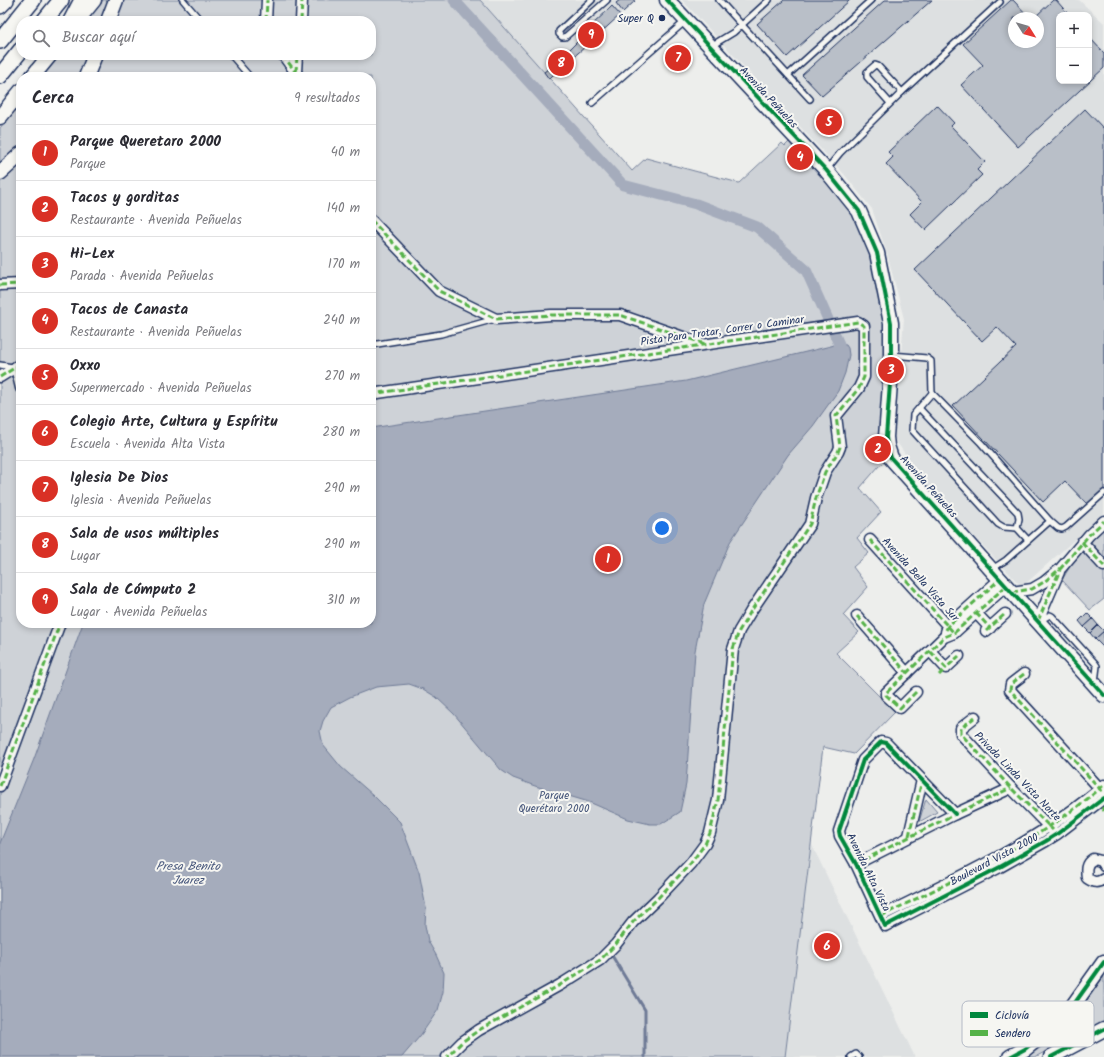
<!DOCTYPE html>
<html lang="es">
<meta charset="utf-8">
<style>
body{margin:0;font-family:Kalam,sans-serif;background:#f7f7f7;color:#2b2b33}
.controls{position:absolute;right:12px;top:12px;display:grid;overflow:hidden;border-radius:8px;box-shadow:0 2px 6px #0003}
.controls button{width:36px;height:36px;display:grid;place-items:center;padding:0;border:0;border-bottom:1px solid #e1e1e2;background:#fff;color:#2b2b33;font:20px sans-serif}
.compass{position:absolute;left:1008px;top:12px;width:36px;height:36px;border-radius:50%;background:#fff;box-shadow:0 2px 6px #0003;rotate:127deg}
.you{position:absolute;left:662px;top:528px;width:14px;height:14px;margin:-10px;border:3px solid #fff;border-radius:50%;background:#1a73e8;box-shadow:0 0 0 6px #1a73e833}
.badge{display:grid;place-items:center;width:26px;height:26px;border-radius:50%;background:#d93025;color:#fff;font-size:13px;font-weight:700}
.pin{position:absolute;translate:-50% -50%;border:2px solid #fff;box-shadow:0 1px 4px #0006}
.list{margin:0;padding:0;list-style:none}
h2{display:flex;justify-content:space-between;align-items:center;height:52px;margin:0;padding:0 16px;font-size:17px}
h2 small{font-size:13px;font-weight:400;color:#7c7c81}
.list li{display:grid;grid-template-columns:26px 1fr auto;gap:12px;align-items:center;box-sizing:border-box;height:56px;padding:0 16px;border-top:1px solid #e1e1e2}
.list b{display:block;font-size:15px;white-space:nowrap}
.list p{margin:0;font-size:13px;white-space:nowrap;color:#7c7c81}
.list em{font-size:13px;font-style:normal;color:#7c7c81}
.icon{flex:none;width:22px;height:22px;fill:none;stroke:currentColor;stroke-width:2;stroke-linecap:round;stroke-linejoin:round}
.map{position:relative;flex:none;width:1104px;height:1057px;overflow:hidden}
.search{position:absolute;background:#fff;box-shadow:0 2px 6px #0003;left:16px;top:16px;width:360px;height:44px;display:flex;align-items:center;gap:10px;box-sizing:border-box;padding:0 14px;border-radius:16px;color:#7c7c81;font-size:15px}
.panel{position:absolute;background:#fff;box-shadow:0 2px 6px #0003;left:16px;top:72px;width:360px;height:556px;border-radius:16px}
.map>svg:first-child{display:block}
</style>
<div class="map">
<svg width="1104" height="1057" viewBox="0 0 1104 1057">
<rect width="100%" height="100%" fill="#edeeec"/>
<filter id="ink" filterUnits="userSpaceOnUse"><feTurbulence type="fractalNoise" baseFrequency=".025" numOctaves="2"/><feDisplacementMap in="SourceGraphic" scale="8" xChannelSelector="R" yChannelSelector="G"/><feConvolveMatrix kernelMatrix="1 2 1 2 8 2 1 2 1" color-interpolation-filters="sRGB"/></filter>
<g filter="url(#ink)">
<!-- built -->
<g fill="#dde0e1" fill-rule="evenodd">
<path d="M480,0H636L549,79Z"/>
<path d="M682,0H1079L1104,23V513L1022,587L930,490L894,438L904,319L887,253L872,209L844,174ZM1059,15H1089V81H1059ZM1014,18H1038V42H1014Z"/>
<path d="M807,835L915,1057H779Z"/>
</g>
<!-- green -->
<g fill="#ced2d7" stroke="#74809a">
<path d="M103,0H480L632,171L646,158L739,183L782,143L785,146L794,137L828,168L877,253L891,323V458L879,466L860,488L881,512L857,538L869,553L853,567L868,587L843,615L859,632L836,653L895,712L854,754L823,747L785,1057H0V128L21,102V623H371V77H41L59,55H371V21H86Z"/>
<path d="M1104,525V558L1089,539Z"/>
<path d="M1082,546L1104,569V599L1090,610L1062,580Z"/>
<path d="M926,799L937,812L919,822Z"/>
<path d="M1104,976V1021L1035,1057H1027L1050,1041L1080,1010Z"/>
</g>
<!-- water -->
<path fill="#a5acbc" stroke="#6e7a96" d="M839,344L846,345L848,348L849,355L845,373L838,391L813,426L788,455L730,542L704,604L695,651L686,784L680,812L661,824H650L628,819L589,802L535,786L513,778L501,770L454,714L436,697L423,689L409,684L376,687L350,697L331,707L323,721L320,731L323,745L341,767L373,795L400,822L419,872L426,908L425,925L428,941L436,955L444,973L443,992L438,1010L420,1036L402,1057H0V843L34,759L83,623H371V428L686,381Z"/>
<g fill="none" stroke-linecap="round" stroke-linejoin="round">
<!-- stream -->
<path stroke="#6e7a96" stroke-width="3" d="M611,954L645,1010V1057"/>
<!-- canal -->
<path stroke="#a5acbc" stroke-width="11" d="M454,0L623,185L696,204L757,227L806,270L839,344"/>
</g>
<!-- building -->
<g fill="#b9bfc8" stroke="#1b2f5e">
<path d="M620,0H633L635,1L623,12L616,3Z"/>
<path d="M784,0H850L787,57L757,24Z"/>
<path d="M885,0H932L822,96L802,75Z"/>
<path d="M1011,0H1013L1030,18H1014V42H1038V18H1034L1053,0H1056L1069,15H1059V81H1089V37L1104,53V68L1018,147L961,85L983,65L963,44Z"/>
<path d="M612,6L620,15L597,36L589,28Z"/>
<path d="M591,30L597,36L591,41L586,34Z"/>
<path d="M586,34L591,41L585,47L579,40Z"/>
<path d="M579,40L585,47L571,59L566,53Z"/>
<path d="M566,53L571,59L557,71L552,66Z"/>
<path d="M552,66L557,71L549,79L544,72Z"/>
<path d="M937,105L954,123L951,126L985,162L977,170L982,175L925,230L910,214L922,202L886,164L893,157L888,152Z"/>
<path d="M1085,109L1104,129V490L1088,505L1065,481L1043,502L953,406L1016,347L997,327L982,341L915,270Z"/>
<path d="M1087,613L1093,619L1084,627L1079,621Z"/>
<path d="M1093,619L1098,625L1090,633L1084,627Z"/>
<path d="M1098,625L1104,631L1095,639L1090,633Z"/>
<path d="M1104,631V648L1095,639Z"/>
</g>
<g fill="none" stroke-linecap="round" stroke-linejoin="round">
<!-- lane casing -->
<g stroke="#1b2f5e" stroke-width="8">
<g id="lane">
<path d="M183,0L201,21"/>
<path d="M592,0L559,31V34L562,37H565L607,0"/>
<path d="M719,0L810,99"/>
<path d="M711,46L734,32L769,0"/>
<path d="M231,55L250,77"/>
<path d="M788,75L871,0"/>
<path d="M902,92L1000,2"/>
<path d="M592,103L681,25L686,22"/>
<path d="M827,169L840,153L902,92L878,66L875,65L867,72V77L890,103"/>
<path d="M371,345L441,334L495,319"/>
<path d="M892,355L927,358L931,361L932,393L981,443L1050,521L1006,560L992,569"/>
<path d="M0,365L13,367"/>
<path d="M932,393L913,415L912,430L998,524L1003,527L1017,528L1028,540"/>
<path d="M919,408L1018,513L1019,519L1017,528"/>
<path d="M1050,521L1058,528L1062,529L1066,527L1104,493"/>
<path d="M1039,621L1050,615L1052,616L1095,663L1097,666L1095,682"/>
<path d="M851,1057L856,1054L859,1057"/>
</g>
</g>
<!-- street casing -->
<g stroke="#1b2f5e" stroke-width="13">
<g id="street">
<path d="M266,21L267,0"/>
<path d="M301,21L302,0"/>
<path d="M283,55L299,77"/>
<path d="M296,72L297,55"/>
<path d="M371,220L439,291L496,319L551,315H620L703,344"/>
<path d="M0,285L21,284"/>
<path d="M21,363L16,367L21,388"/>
<path d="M0,377L16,367"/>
<path d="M371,394L858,322L864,326V377L859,388L836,416L840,447L838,452L825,472L816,498L810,524L751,611L739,631L733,649L718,800L710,833L705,844L691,863L658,898L633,922L616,944L600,960L560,985L479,1030L462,1042L447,1057"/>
<path d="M870,540L954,633"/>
<path d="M1082,542L1104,566"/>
<path d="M1012,592L1032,589L1044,582L1061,568L1089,535L1104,521"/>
<path d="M976,613L990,628"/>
<path d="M857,616L907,673"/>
<path d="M1038,621L1059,572"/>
<path d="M986,631L1005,614"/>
<path d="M946,632L948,626L1000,579"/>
<path d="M930,651L946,668L959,656"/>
<path d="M1024,674L1011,684L1010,690L1104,793"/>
<path d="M916,692L900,708L886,695V693L944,637L954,633L1006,586"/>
<path d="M975,717L961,728V734L1011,788L1054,832"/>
<path d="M0,786L60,623"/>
<path d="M955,814L886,743L881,742L863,760L839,831L840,836L856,864L885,926L1000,867L1046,841L1057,834L1104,798"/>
<path d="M909,836L922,780"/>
<path d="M856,864L955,814L1011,788"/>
<path d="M1104,866L1101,861L1093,859C1085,864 1086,870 1087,878C1094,883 1097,883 1104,879"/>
<path d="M881,916C958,878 1039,842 1104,785"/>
</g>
</g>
<!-- secondary casing -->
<g stroke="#1b2f5e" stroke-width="17">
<g id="secondary">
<path d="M667,0L826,170L859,211L877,253L891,323V370L886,437L887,446L891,458L1104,695"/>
<path d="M77,21L94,0"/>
<path d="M108,21L116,0"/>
<path d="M32,77L50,55"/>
<path d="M86,77L95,55"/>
<path d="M0,117L21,91"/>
<path d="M0,173L21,154"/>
<path d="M1010,1057L1025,1049L1067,1014L1104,962"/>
<path d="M1051,1057L1104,1029"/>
</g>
</g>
<!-- primary casing -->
<g stroke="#1b2f5e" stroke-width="18">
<g id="primary">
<path d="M0,6L6,0"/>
<path d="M44,21L61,0"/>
<path d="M71,21L82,0"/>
<path d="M0,41L33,0"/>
<path d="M0,76L21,50"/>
</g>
</g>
<!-- lane -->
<use href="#lane" stroke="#f6f6f2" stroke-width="5"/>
<!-- street -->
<use href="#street" stroke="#f6f6f2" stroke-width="10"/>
<!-- secondary -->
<use href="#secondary" stroke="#f6f6f2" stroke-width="14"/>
<!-- primary -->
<use href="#primary" stroke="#f6f6f2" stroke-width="15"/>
<!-- quiet -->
<g stroke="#55b248" stroke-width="3" stroke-dasharray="6 3" stroke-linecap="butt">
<path d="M266,21L267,0"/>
<path d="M301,21L302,0"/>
<path d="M283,55L299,77"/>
<path d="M296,72L297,55"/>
<path d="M371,220L439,291L496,319L551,315H620L705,344"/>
<path d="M0,285L21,284"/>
<path d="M21,363L16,367L21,388"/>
<path d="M0,377L16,367"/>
<path d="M371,394L858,322L864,326V377L859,388L836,416L840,447L838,452L825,472L816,498L810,524L751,611L739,631L733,649L718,800L710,833L705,844L691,863L658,898L633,922L616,944L600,960L560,985L479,1030L462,1042L447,1057"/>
<path d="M870,540L954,633"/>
<path d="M1082,542L1104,566"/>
<path d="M1012,592L1032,589L1044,582L1061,568L1089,535L1104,521"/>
<path d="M976,613L990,628"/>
<path d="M857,616L907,673"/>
<path d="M1038,621L1060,570"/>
<path d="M946,630L948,626L1000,579"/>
<path d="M986,631L1005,614"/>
<path d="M930,651L946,668L959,656"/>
<path d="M1024,674L1011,684L1010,690L1102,791"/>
<path d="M939,675L946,668"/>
<path d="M916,692L900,708L886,695V693L944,637L954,633L1006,586"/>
<path d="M975,717L961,728V734L1011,788L1053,830"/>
<path d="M0,786L60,623"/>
<path d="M1098,799L1104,811"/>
<path d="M909,836L922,780"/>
<path d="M856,864L955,814L1011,788"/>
<path d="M881,916C958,878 1039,842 1104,785"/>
</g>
<!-- cycleway casing -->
<g stroke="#f6f6f2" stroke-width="6">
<g id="cycleway">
<path d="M667,0L826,170L859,211L877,253L891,323V370L886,437L887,446L891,458L1104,695"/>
<path d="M955,814L886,743L881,742L863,760L839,831L840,836L856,864L885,926L1000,867L1046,841L1057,834L1104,798"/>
<path d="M1010,1057L1025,1049L1067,1014L1104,962"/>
<path d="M1051,1057L1104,1029"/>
</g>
</g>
<!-- cycleway -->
<use href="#cycleway" stroke="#00873e" stroke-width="4"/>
</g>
</g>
<!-- markers -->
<circle fill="#1b2f5e" stroke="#f6f6f2" stroke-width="1.5" cx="662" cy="18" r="4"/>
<g text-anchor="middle" stroke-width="4" stroke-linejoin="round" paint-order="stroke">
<!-- poi labels -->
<g font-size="11" fill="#1b2f5e" stroke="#f6f6f2" text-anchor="end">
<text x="654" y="22">Super Q</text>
</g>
<!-- street labels -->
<g font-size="11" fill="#1b2f5e" stroke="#f6f6f2">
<text transform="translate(769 97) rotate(47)" y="4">Avenida Peñuelas</text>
<text transform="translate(722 330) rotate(-8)" y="4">Pista Para Trotar, Correr o Caminar</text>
<text transform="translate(929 486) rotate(48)" y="4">Avenida Peñuelas</text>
<text transform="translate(921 579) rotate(48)" y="4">Avenida Bella Vista Sur</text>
<text transform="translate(1018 776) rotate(46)" y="4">Privada Linda Vista Norte</text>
<text transform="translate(994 859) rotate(-28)" y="4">Boulevard Vista 2000</text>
<text transform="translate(869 872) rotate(64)" y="4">Avenida Alta Vista</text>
</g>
<!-- park labels -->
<g font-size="11" fill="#48587c" stroke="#f6f6f2">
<text x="554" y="799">Parque<tspan x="554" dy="13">Querétaro 2000</tspan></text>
</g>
<!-- water labels -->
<g font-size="12" font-style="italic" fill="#44547a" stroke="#f6f6f2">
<text x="188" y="870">Presa Benito<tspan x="188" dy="14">Juarez</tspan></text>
</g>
</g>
<!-- legend -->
<rect x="962" y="1001" width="132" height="46" rx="6" fill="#f6f6f2" stroke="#b4bac6" stroke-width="1"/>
<rect x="970" y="1012" width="18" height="6" fill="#00873e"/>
<rect x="970" y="1030" width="18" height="6" fill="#55b248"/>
<g font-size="11" fill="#1b2f5e">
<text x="995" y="1019">Ciclovía</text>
<text x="995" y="1037">Sendero</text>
</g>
</svg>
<div class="controls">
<button>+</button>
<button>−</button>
</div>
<svg class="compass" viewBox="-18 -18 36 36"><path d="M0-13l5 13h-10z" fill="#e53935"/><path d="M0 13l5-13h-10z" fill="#7c7c81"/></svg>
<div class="you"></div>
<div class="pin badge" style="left:608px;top:559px">1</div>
<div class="pin badge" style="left:878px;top:449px">2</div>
<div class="pin badge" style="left:891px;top:370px">3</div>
<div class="pin badge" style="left:800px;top:157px">4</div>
<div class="pin badge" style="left:829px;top:122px">5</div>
<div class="pin badge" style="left:827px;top:946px">6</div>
<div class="pin badge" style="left:678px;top:58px">7</div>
<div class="pin badge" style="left:561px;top:63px">8</div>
<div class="pin badge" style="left:591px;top:35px">9</div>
<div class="search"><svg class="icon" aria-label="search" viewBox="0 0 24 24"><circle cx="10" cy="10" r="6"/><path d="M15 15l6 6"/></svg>Buscar aquí</div>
<section class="panel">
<h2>Cerca<small>9 resultados</small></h2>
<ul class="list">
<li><span class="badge">1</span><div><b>Parque Queretaro 2000</b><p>Parque</p></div><em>40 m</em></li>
<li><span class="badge">2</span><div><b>Tacos y gorditas</b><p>Restaurante · Avenida Peñuelas</p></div><em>140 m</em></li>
<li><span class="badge">3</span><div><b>Hi-Lex</b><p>Parada · Avenida Peñuelas</p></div><em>170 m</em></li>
<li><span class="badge">4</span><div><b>Tacos de Canasta</b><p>Restaurante · Avenida Peñuelas</p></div><em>240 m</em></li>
<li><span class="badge">5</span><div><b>Oxxo</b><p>Supermercado · Avenida Peñuelas</p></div><em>270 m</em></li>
<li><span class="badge">6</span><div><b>Colegio Arte, Cultura y Espíritu</b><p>Escuela · Avenida Alta Vista</p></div><em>280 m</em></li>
<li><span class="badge">7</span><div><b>Iglesia De Dios</b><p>Iglesia · Avenida Peñuelas</p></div><em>290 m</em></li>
<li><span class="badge">8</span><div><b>Sala de usos múltiples</b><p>Lugar</p></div><em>290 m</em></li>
<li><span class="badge">9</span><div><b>Sala de Cómputo 2</b><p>Lugar · Avenida Peñuelas</p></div><em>310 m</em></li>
</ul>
</section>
</div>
